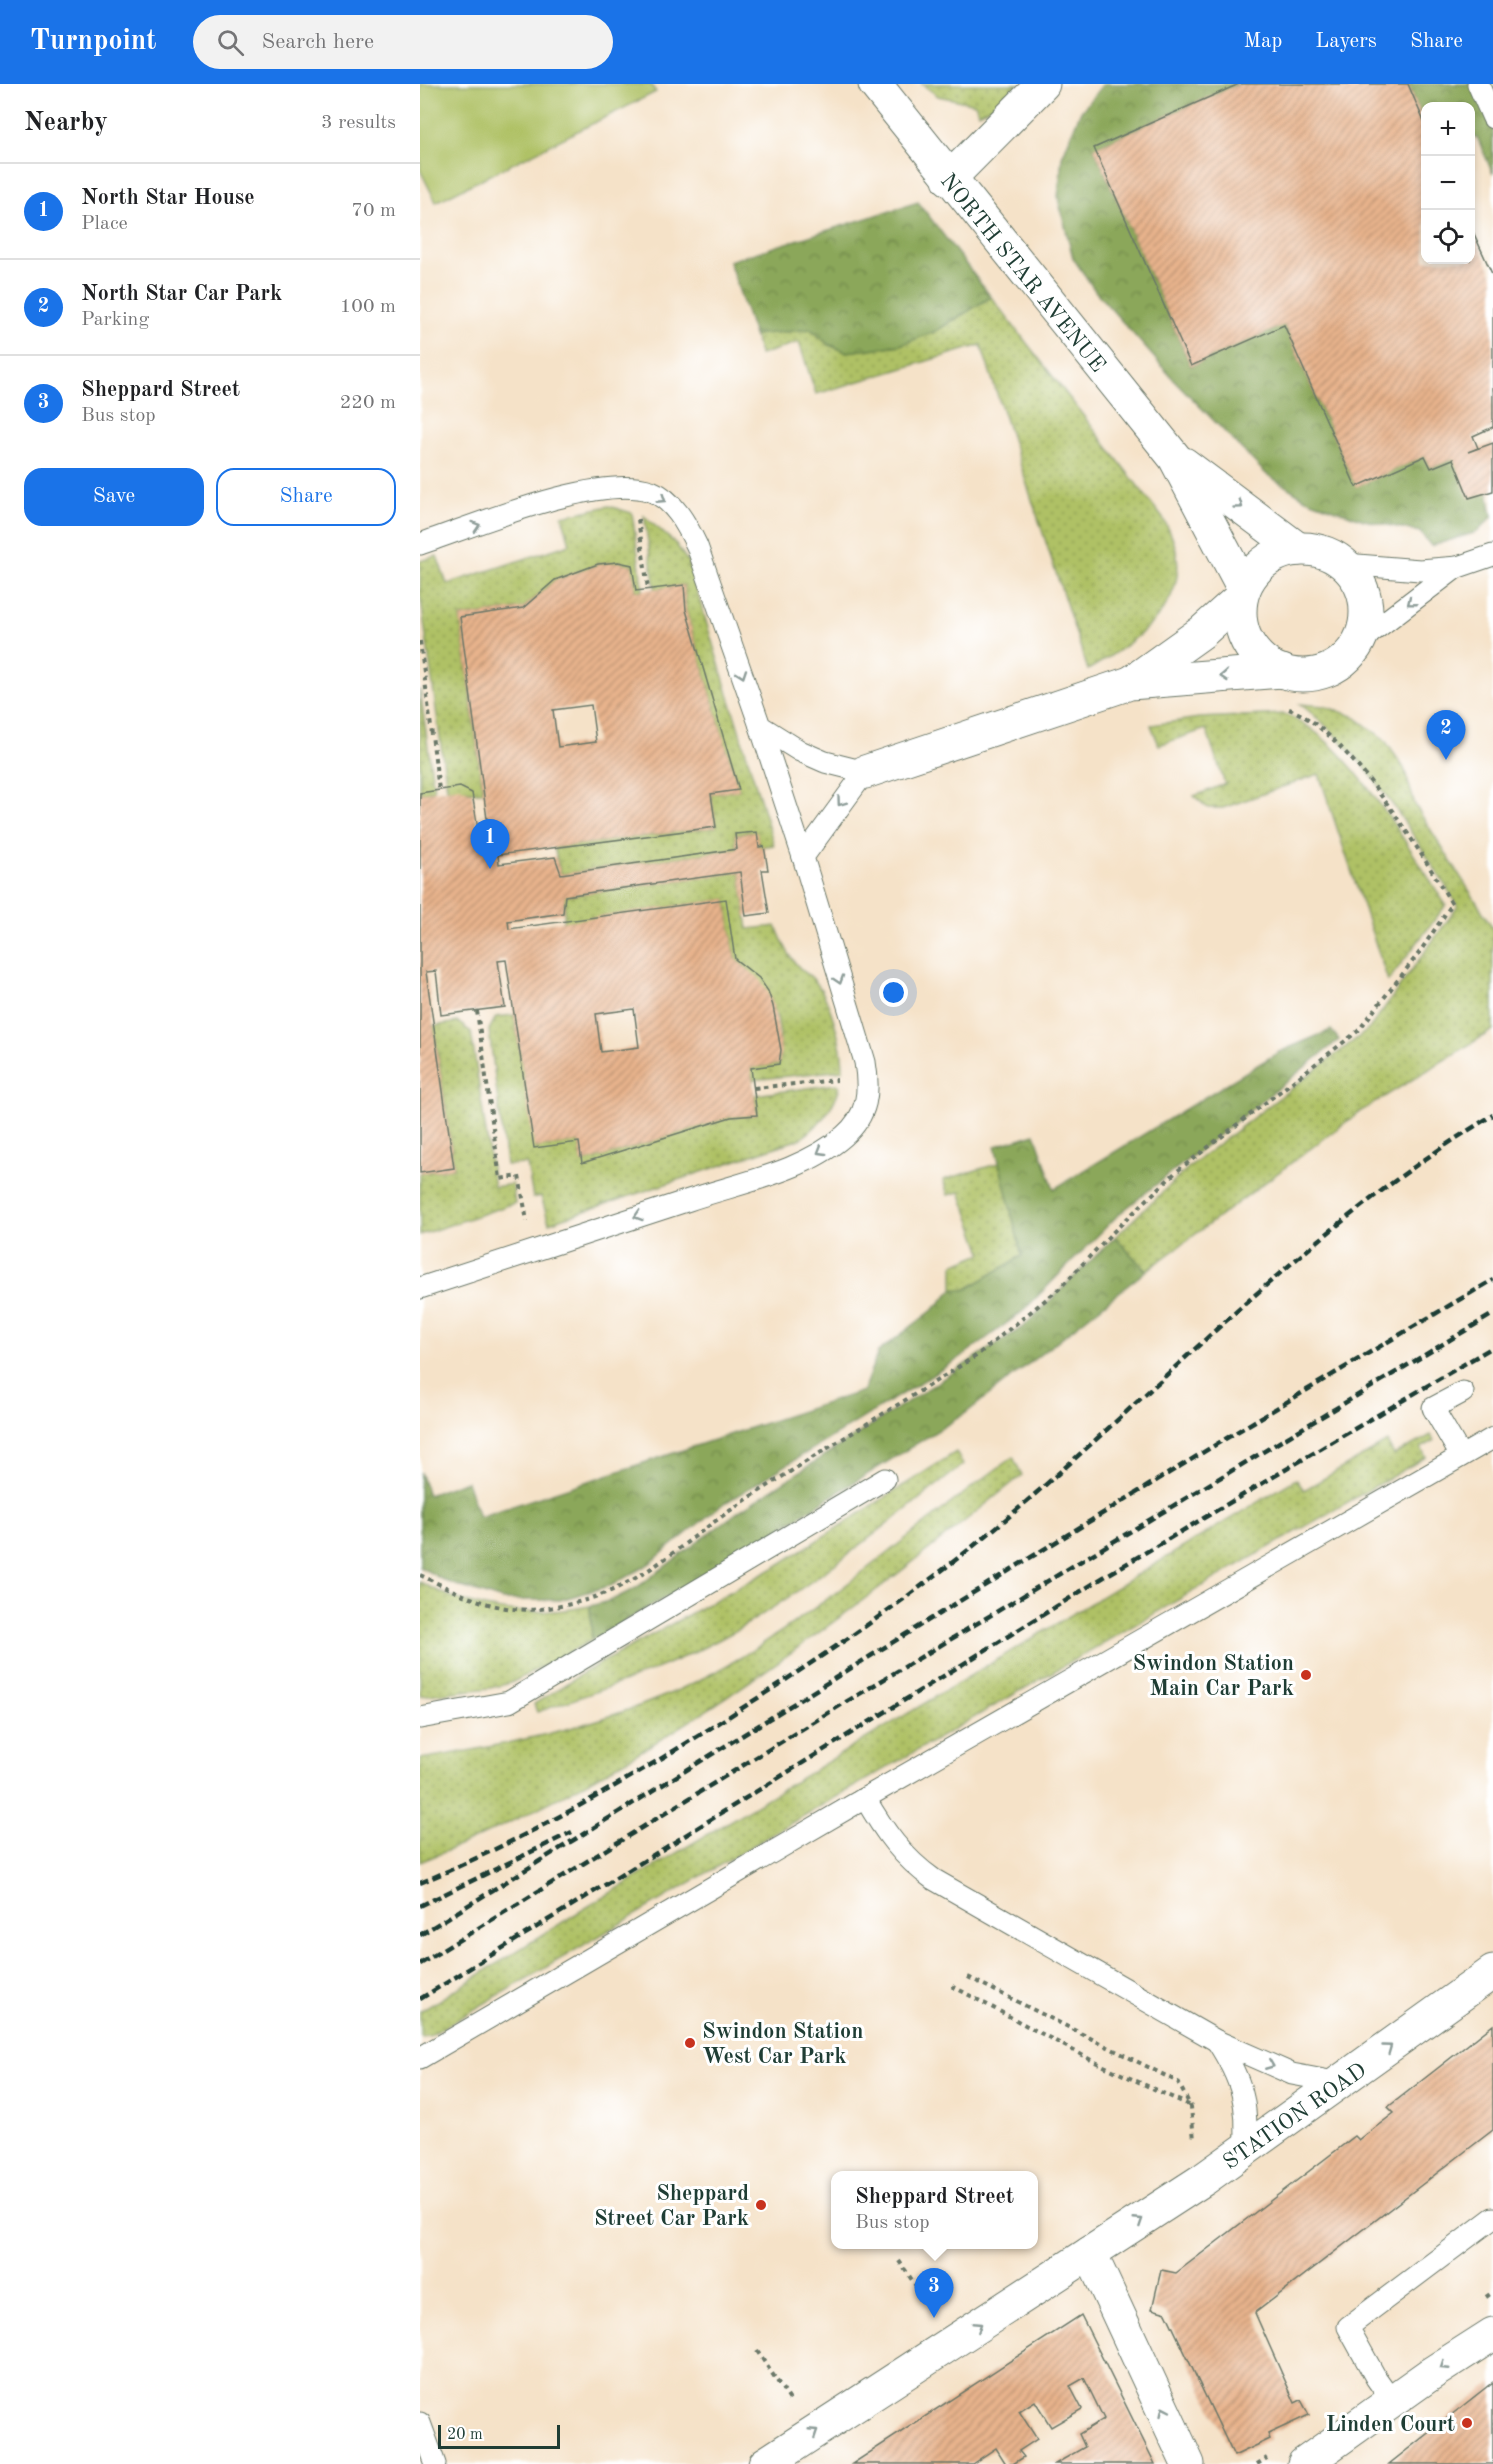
<!DOCTYPE html>
<meta charset="utf-8">
<style>
body{margin:0;font-family:"Old Standard TT",serif;background:#f2f2f2;color:#202124}
.controls{position:absolute;right:18px;top:18px;display:grid;overflow:hidden;border-radius:12px;box-shadow:0 3px 9px #0003}
.controls button{width:54px;height:54px;display:grid;place-items:center;padding:0;border:0;border-bottom:2px solid #e0e0e0;background:#fff;color:#202124;font:30px sans-serif}
.scale{position:absolute;left:18px;bottom:15px;width:122px;box-sizing:border-box;padding-left:6px;border:3px solid #1f3d34;border-top:0;font-size:16px;line-height:21px;white-space:nowrap;color:#1f3d34;-webkit-text-stroke:4px #fff;paint-order:stroke}
.you{position:absolute;left:474px;top:909px;width:21px;height:21px;margin:-15px;border:4px solid #fff;border-radius:50%;background:#1a73e8;box-shadow:0 0 0 9px #1a73e833}
.badge{display:grid;place-items:center;width:39px;height:39px;border-radius:50%;background:#1a73e8;color:#fff;font-size:20px;font-weight:700}
.pin{position:absolute;translate:-50% -50px;filter:drop-shadow(0 2px 3px #0008)}
.pin::after{content:'';position:absolute;top:32px;width:21px;height:18px;background:inherit;clip-path:polygon(0 0,100% 0,50% 100%)}
.popup{position:absolute;left:411px;top:2087px;width:207px;height:78px;box-sizing:border-box;display:grid;place-content:center;border-radius:12px;background:#fff;filter:drop-shadow(0 2px 4px #0005);font-size:20px;white-space:nowrap;color:#757577}
.popup b{font-size:22px;color:#202124}
.popup::after{content:'';position:absolute;left:50%;top:100%;margin-left:-12px;border:12px solid transparent;border-top-color:#fff}
.list{margin:0;padding:0;list-style:none}
h2{display:flex;justify-content:space-between;align-items:center;height:78px;margin:0;padding:0 24px;font-size:26px}
h2 small{font-size:20px;font-weight:400;color:#757577}
.list li{display:grid;grid-template-columns:39px 1fr auto;gap:18px;align-items:center;box-sizing:border-box;height:96px;padding:0 24px;border-top:2px solid #e0e0e0}
.list b{display:block;font-size:22px;white-space:nowrap}
.list p{margin:0;font-size:20px;white-space:nowrap;color:#757577}
.list em{font-size:20px;font-style:normal;color:#757577}
.actions{display:flex;gap:12px;padding:18px 24px}
.actions a{flex:1;padding:14px 0;border:2px solid #1a73e8;border-radius:18px;text-align:center;font-size:21px;color:#1a73e8}
.actions .main{background:#1a73e8;color:#fff}
.icon{flex:none;width:33px;height:33px;fill:none;stroke:currentColor;stroke-width:2;stroke-linecap:round;stroke-linejoin:round}
.map{position:relative;flex:none;width:1073px;height:2380px;overflow:hidden}
header{display:flex;align-items:center;gap:36px;box-sizing:border-box;height:84px;padding:0 30px;background:#1a73e8;color:#fff}
header strong{font-size:28px}
nav{display:flex;gap:33px;margin-inline-start:auto;font-size:21px}
.search{width:420px;height:54px;background:#f2f2f2;display:flex;align-items:center;gap:15px;box-sizing:border-box;padding:0 21px;border-radius:33px;color:#757577;font-size:22px}
main{display:flex}
aside{flex:1;background:#fff}
.map>svg:first-child{display:block}
</style>
<header>
<strong>Turnpoint</strong>
<div class="search"><svg class="icon" aria-label="search" viewBox="0 0 24 24"><circle cx="10" cy="10" r="6"/><path d="M15 15l6 6"/></svg>Search here</div>
<nav><a>Map</a><a>Layers</a><a>Share</a></nav>
</header>
<main>
<aside>
<h2>Nearby<small>3 results</small></h2>
<ul class="list">
<li><span class="badge">1</span><div><b>North Star House</b><p>Place</p></div><em>70 m</em></li>
<li><span class="badge">2</span><div><b>North Star Car Park</b><p>Parking</p></div><em>100 m</em></li>
<li><span class="badge">3</span><div><b>Sheppard Street</b><p>Bus stop</p></div><em>220 m</em></li>
</ul>
<div class="actions"><a class="main">Save</a><a>Share</a></div>
</aside>
<div class="map">
<svg width="1073" height="2380" viewBox="0 0 1073 2380">
<defs>
<pattern id="grass-dots" width="8" height="8" patternUnits="userSpaceOnUse" patternTransform="scale(1.5)"><rect width="8" height="8" fill="#afc165"/><path d="M2 2h.1M6 6h.1" fill="none" stroke="#8e9e54" stroke-width="1.8" stroke-linecap="round"/></pattern>
<pattern id="forest-crowns" width="20" height="18" patternUnits="userSpaceOnUse" patternTransform="scale(1.5)"><rect width="20" height="18" fill="#8ba75a"/><path d="M2 6a3 3 0 1 1 6 0M12 15a3 3 0 1 1 6 0" fill="none" stroke="#71894b"/></pattern>
<pattern id="building-hatch" width="6" height="6" patternUnits="userSpaceOnUse" patternTransform="scale(1.5)"><rect width="6" height="6" fill="#e8b38c"/><path d="M-1 1l2-2M0 6l6-6M5 7l2-2" fill="none" stroke="#bb9373"/></pattern>
</defs>
<rect width="100%" height="100%" fill="#fff"/>
<filter id="ink" filterUnits="userSpaceOnUse"><feTurbulence type="fractalNoise" baseFrequency=".0167" numOctaves="2"/><feDisplacementMap in="SourceGraphic" scale="12" xChannelSelector="R" yChannelSelector="G"/><feConvolveMatrix kernelMatrix="1 2 1 2 8 2 1 2 1" color-interpolation-filters="sRGB"/></filter>
<filter id="wash" filterUnits="userSpaceOnUse"><feTurbulence type="fractalNoise" baseFrequency=".008" numOctaves="4" result="noise"/><feDisplacementMap in="SourceGraphic" scale="24" xChannelSelector="R" yChannelSelector="G"/><feGaussianBlur stdDeviation="1.35" result="paint"/><feColorMatrix in="noise" values="0 0 0 0 0 0 0 0 0 0 0 0 0 0 0 0 0 1.4 0 .05"/><feComposite in="paint" operator="in"/></filter>
<g filter="url(#wash)">
<rect width="100%" height="100%" fill="#f5e2c8"/>
<!-- grass -->
<g fill="url(#grass-dots)" stroke="#677f4c" stroke-width="1.5">
<path d="M502,0H599L581,18L559,29L555,20L518,12Z"/>
<path d="M571,213L742,433C787,507 728,550 668,586L561,261L396,310L379,258L340,271L334,251L391,245L409,261L427,268L480,261L516,247Z"/>
<path d="M189,422L212,429L223,506L216,507L212,481L198,478L178,480L135,496L103,524L40,533L63,708C50,709 40,703 27,705L0,509V477L17,472L27,500L150,460L142,432Z"/>
<path d="M224,432L256,460L268,478L354,761L339,763L336,748L315,750L317,765L141,790L134,764L296,743L291,710L319,706L266,526L264,501L235,505Z"/>
<path d="M0,605L14,707L0,709Z"/>
<path d="M880,620L904,622L933,632L964,655L984,684L995,721L1073,844V946L941,1027L726,1187L695,1153L770,1082L949,945L1038,822C993,750 948,672 880,620Z"/>
<path d="M864,630C927,652 989,765 1026,821L968,897L899,690L803,724H788L774,712L805,700L786,645L739,661L731,641L779,634Z"/>
<path d="M320,788L328,845L356,842C362,857 370,876 382,886C385,889 390,891 393,895C410,912 423,963 423,986L332,996L331,984L359,980C365,936 351,901 315,875L306,815L144,838L145,812Z"/>
<path d="M94,931L115,1064L159,1058L162,1079L311,1033L337,1031L335,1011L417,1000L420,1002C414,1024 398,1043 380,1055L129,1139L121,1112L113,1114L107,1080L86,1081L69,946L76,933Z"/>
<path d="M38,938L51,948L74,1103L92,1100L95,1119L0,1151V1089L34,1084L14,942Z"/>
<path d="M580,1079L602,1172L545,1206L533,1205V1181L562,1169L540,1108L528,1111L523,1096Z"/>
<path d="M1011,1351L1014,1357L1001,1364L1006,1373L390,1728L9,1952L0,1953V1928L154,1831L876,1395L884,1406L967,1358L974,1371Z"/>
<path d="M536,1368L543,1381C475,1433 408,1490 335,1535C268,1577 191,1603 117,1628L114,1620L168,1586L357,1482Z"/>
<path d="M593,1373L602,1391C417,1541 223,1689 0,1778V1675C106,1658 217,1634 311,1579C411,1521 498,1440 593,1373Z"/>
<path d="M0,1498C57,1529 107,1534 170,1522L172,1556L91,1599L70,1604L0,1612Z"/>
</g>
<!-- forest -->
<g fill="url(#forest-crowns)" stroke="#557247" stroke-width="1.5">
<path d="M683,0H819L674,64L771,282L864,241L936,402L1005,372L1011,384L1047,369L1068,407L1072,433L1057,448L1011,462L1000,448L944,436L886,415L846,390L755,297L676,208L653,174L638,114L642,73L660,29Z"/>
<path d="M988,0H1073V90L1057,53H1051L1050,22H1006L1005,40Z"/>
<path d="M498,118L571,213L516,247L480,261L427,268L409,261L391,245L334,251L309,177Z"/>
<path d="M911,946L919,956L699,1130L602,1228L537,1276L300,1422L229,1480L192,1501L140,1516H82L27,1498L0,1483V1388L8,1411L47,1397L59,1433L443,1307L458,1268L514,1225L533,1205L545,1206L602,1172L575,1062L615,1050L634,1105L859,968Z"/>
<path d="M695,1153L726,1187L546,1329L290,1488L172,1556L170,1522L192,1516L216,1504L319,1427L603,1243Z"/>
</g>
<!-- pitch -->
<path fill="#afc165" stroke="#677f4c" stroke-width="1.5" d="M0,0H231L236,8L16,118L0,86Z"/>
<g id="blocks">
<!-- building -->
<g fill="url(#building-hatch)" fill-rule="evenodd">
<path d="M819,0H988L1005,40V176H1050V141L1073,192V343L1053,352L1058,364L1048,368L1073,359V407L1049,414L1033,375L1011,384L1005,372L936,403L864,241L771,282L674,64Z"/>
<path d="M198,478L212,481L216,507L264,501L266,526L319,706L291,710L296,743L78,771L79,780L135,773L141,790L317,765L315,750L337,748L339,763L344,762L348,786H342L349,829L326,832L320,788L145,812L143,829L88,837L89,845L306,815L315,875L339,894L348,907L353,922L361,966L359,980L331,984L337,1031L311,1033L162,1079L159,1058L114,1064L86,876L78,877L85,923L21,931L16,887L6,888L34,1084L0,1089V709L40,703L52,709L59,751L69,750L40,533L103,524L135,496L178,480ZM171,621L176,658L138,663L133,626ZM214,925L219,963L181,968L176,930Z"/>
<path d="M1073,1941V2046L835,2229L875,2319L881,2316L889,2331L848,2350L850,2355L814,2372L746,2229L732,2225L741,2186L756,2189L935,2052L939,2056L974,2029L968,2023Z"/>
<path d="M661,2231L735,2380H635L665,2363L659,2350L684,2335L664,2294L650,2302L662,2325L631,2343L615,2317L599,2327L617,2355L599,2367L604,2373L593,2380H586L576,2364L552,2380H432Z"/>
<path d="M1073,2298V2380H969Z"/>
</g>
</g>
</g>
<g filter="url(#ink)">
<use href="#blocks" fill-opacity="0" stroke="#6a7768" stroke-width="1.5"/>
<g fill="none" stroke-linecap="round" stroke-linejoin="round">
<!-- service casing -->
<g stroke="#6a7768" stroke-width="23">
<g id="service">
<path d="M1058,0L1073,34"/>
<path d="M0,460C54,442 179,389 231,407C254,416 267,441 277,462L340,642L380,667L405,678L445,688L383,773L445,978C450,1008 448,1031 424,1052C383,1088 319,1099 269,1116C179,1145 90,1175 0,1204"/>
<path d="M925,480L1000,486L1038,483L1073,471"/>
<path d="M940,557L1037,483"/>
<path d="M340,642L383,773"/>
<path d="M1041,1372L1013,1324L1043,1308"/>
<path d="M0,1634L89,1618L465,1395"/>
<path d="M445,1714C464,1747 482,1773 513,1795L797,1957L872,1990L920,1999"/>
<path d="M797,1957C822,1996 829,2020 825,2066"/>
<path d="M0,1974L445,1714L1073,1354"/>
<path d="M973,2318L956,2294L928,2243L1073,2134"/>
<path d="M0,2339L15,2380"/>
</g>
</g>
<!-- minor casing -->
<g stroke="#6a7768" stroke-width="35">
<g id="minor">
<path d="M455,0L755,374L824,505"/>
<path d="M529,95L623,0"/>
<path d="M764,380L878,465"/>
<circle cx="883" cy="528" r="63"/>
<path d="M712,598L782,548L821,513"/>
<path d="M445,688L710,599L862,587"/>
<path d="M670,2169L768,2380"/>
</g>
</g>
<!-- tertiary casing -->
<g stroke="#6a7768" stroke-width="35">
<g id="tertiary">
<path d="M345,2380L784,2095L1073,1888"/>
<path d="M884,2380L1009,2291L1073,2250"/>
</g>
</g>
<!-- path -->
<g stroke="#6a7768" stroke-width="4" stroke-dasharray="4.5 4.5" stroke-linecap="butt">
<path d="M218,435L228,505"/>
<path d="M0,557L19,706"/>
<path d="M57,927L80,1095L99,1092L107,1137"/>
<path d="M334,1004L417,996"/>
<path d="M0,1491C38,1509 77,1530 120,1525C216,1515 253,1462 329,1414C403,1366 480,1320 556,1272L639,1205L691,1150L756,1088L938,947L999,869L1032,820C1000,767 927,646 869,625"/>
<path d="M548,1893L758,1998L771,2023L774,2056"/>
<path d="M532,1902L673,1977L771,2022"/>
<path d="M479,2177L514,2228"/>
<path d="M1066,2213L1073,2208"/>
<path d="M337,2267L372,2319"/>
<path d="M837,2380L847,2374"/>
</g>
<!-- service -->
<use href="#service" stroke="#fff" stroke-width="21"/>
<!-- minor -->
<use href="#minor" stroke="#fff" stroke-width="33"/>
<!-- tertiary -->
<use href="#tertiary" stroke="#fff" stroke-width="33"/>
<!-- rail -->
<g stroke="#1f3d34" stroke-width="4.5" stroke-dasharray="9 4.5" stroke-linecap="butt">
<path d="M0,1799C122,1748 233,1682 344,1610C435,1551 525,1489 607,1417C759,1285 899,1136 1073,1031"/>
<path d="M0,1822L152,1748"/>
<path d="M0,1851C357,1631 711,1407 1073,1196"/>
<path d="M0,1880L426,1618L1073,1230"/>
<path d="M0,1915L684,1493L1073,1263"/>
</g>
</g>
<!-- one-way arrows -->
<defs><path id="oneway-chevron" d="M-2-3.5L2.5 0L-2 3.5" fill="none" stroke-width="1.6" stroke-linecap="round" stroke-linejoin="round" transform="scale(1.5)"/></defs>
<g stroke="#8f9e9a">
<use href="#oneway-chevron" transform="translate(242 415) rotate(33)"/>
<use href="#oneway-chevron" transform="translate(819 421) rotate(36)"/>
<use href="#oneway-chevron" transform="translate(56 442) rotate(-18)"/>
<use href="#oneway-chevron" transform="translate(991 518) rotate(141)"/>
<use href="#oneway-chevron" transform="translate(322 590) rotate(71)"/>
<use href="#oneway-chevron" transform="translate(804 592) rotate(176)"/>
<use href="#oneway-chevron" transform="translate(421 718) rotate(126)"/>
<use href="#oneway-chevron" transform="translate(419 896) rotate(72)"/>
<use href="#oneway-chevron" transform="translate(401 1067) rotate(149)"/>
<use href="#oneway-chevron" transform="translate(218 1132) rotate(162)"/>
<use href="#oneway-chevron" transform="translate(968 1964) rotate(-36)"/>
<use href="#oneway-chevron" transform="translate(850 1981) rotate(22)"/>
<use href="#oneway-chevron" transform="translate(719 2137) rotate(-33)"/>
<use href="#oneway-chevron" transform="translate(558 2242) rotate(-33)"/>
<use href="#oneway-chevron" transform="translate(1024 2282) rotate(147)"/>
<use href="#oneway-chevron" transform="translate(744 2327) rotate(-115)"/>
<use href="#oneway-chevron" transform="translate(394 2348) rotate(-33)"/>
</g>
</g>
<!-- markers -->
<g fill="#c8321e" stroke="#fff" stroke-width="2">
<circle cx="886" cy="1591" r="6"/>
<circle cx="270" cy="1959" r="6"/>
<circle cx="341" cy="2121" r="6"/>
<circle cx="1047" cy="2339" r="6"/>
</g>
<g text-anchor="middle" stroke-width="6" stroke-linejoin="round" paint-order="stroke">
<!-- street labels -->
<g font-size="22" fill="#1f3d34" stroke="#fff">
<text transform="translate(604 188) rotate(51)" y="8">NORTH STAR AVENUE</text>
<text transform="translate(874 2031) rotate(-35)" y="8">STATION ROAD</text>
</g>
<!-- poi labels -->
<g font-size="22" font-weight="bold" fill="#1f3d34" stroke="#fff" text-anchor="end">
<text x="874" y="1586">Swindon Station<tspan x="874" dy="25">Main Car Park</tspan></text>
<text x="282" y="1954" text-anchor="start">Swindon Station<tspan x="282" dy="25">West Car Park</tspan></text>
<text x="329" y="2116">Sheppard<tspan x="329" dy="25">Street Car Park</tspan></text>
<text x="1035" y="2347">Linden Court</text>
</g>
</g>
</svg>
<div class="controls">
<button>+</button>
<button>−</button>
<button><svg class="icon" aria-label="locate" viewBox="0 0 24 24"><circle cx="12" cy="12" r="6"/><path d="M12 2v4M12 18v4M2 12h4M18 12h4"/></svg></button>
</div>
<div class="scale">20 m</div>
<div class="you"></div>
<div class="pin badge" style="left:70px;top:785px">1</div>
<div class="pin badge" style="left:1026px;top:676px">2</div>
<div class="pin badge" style="left:514px;top:2234px">3</div>
<div class="popup"><b>Sheppard Street</b>Bus stop</div>
</div>
</main>
